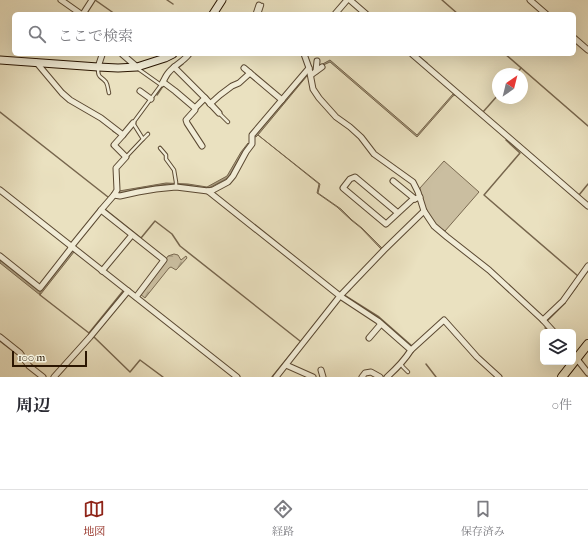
<!DOCTYPE html>
<html lang="ja">
<meta charset="utf-8">
<style>
body{margin:0;font-family:"IM FELL French Canon","Noto Serif JP",serif;background:#f7f7f7;color:#2b2b33}
.controls{position:absolute;right:12px;bottom:12px;display:grid;overflow:hidden;border-radius:6px;box-shadow:0 4px 16px #0002}
.controls button{width:36px;height:36px;display:grid;place-items:center;padding:0;border:0;border-bottom:1px solid #e1e1e2;background:#fff;color:#2b2b33;font:20px sans-serif}
.compass{position:absolute;left:492px;top:68px;width:36px;height:36px;border-radius:50%;background:#fff;box-shadow:0 4px 16px #0002;rotate:35deg}
.scale{position:absolute;left:12px;bottom:10px;width:75px;box-sizing:border-box;padding-left:4px;border:2px solid #2b1602;border-top:0;font-size:11px;line-height:14px;white-space:nowrap;color:#2b1602;-webkit-text-stroke:3px #f1ecd6;paint-order:stroke}
.list{margin:0;padding:0;list-style:none}
h2{display:flex;justify-content:space-between;align-items:center;height:52px;margin:0;padding:0 16px;font-size:17px}
h2 small{font-size:13px;font-weight:400;color:#7c7c81}
.icon{flex:none;width:22px;height:22px;fill:none;stroke:currentColor;stroke-width:2;stroke-linecap:round;stroke-linejoin:round}
.map{position:relative;flex:none;width:588px;height:377px;overflow:hidden}
.search{position:absolute;background:#fff;box-shadow:0 4px 16px #0002;left:12px;right:12px;top:12px;height:44px;display:flex;align-items:center;gap:10px;box-sizing:border-box;padding:0 14px;border-radius:6px;color:#7c7c81;font-size:15px}
.sheet{height:112px;background:#fff}
nav{display:flex;justify-content:space-around;align-items:center;box-sizing:border-box;height:56px;border-top:1px solid #e1e1e2;background:#fff;font-size:11px;color:#7c7c81}
nav a{display:grid;justify-items:center;gap:2px}
nav .on{color:#8f2418}
.map>svg:first-child{display:block}
</style>
<div class="map">
<svg width="588" height="377" viewBox="0 0 588 377">
<defs>
<pattern id="forest-firs" width="22" height="20" patternUnits="userSpaceOnUse"><rect width="22" height="20" fill="#cabea0"/><path d="M5 1l3.5 6h-7zM16 11l3.5 6h-7z" fill="#aea388"/></pattern>
</defs>
<rect width="100%" height="100%" fill="#eae1c0"/>
<filter id="stains"><feTurbulence type="fractalNoise" baseFrequency=".005" numOctaves="4"/><feColorMatrix values="0 0 0 0 .2 0 0 0 0 .09 0 0 0 0 .02 0 0 0 .5 -.17"/></filter>
<radialGradient id="worn" r=".72"><stop offset=".6" stop-color="#630" stop-opacity="0"/><stop offset="1" stop-color="#630" stop-opacity=".3"/></radialGradient>
<!-- green -->
<path fill="#cabea0" stroke="#7a6a51" d="M444,161L479,192L445,231C429,223 422,205 420,188Z"/>
<!-- forest -->
<path fill="url(#forest-firs)" stroke="#7a6a51" d="M174,254L178,255L181,260L186,256L187,258L176,270L171,267L169,268L145,298L140,294L166,259L168,256Z"/>
<!-- water -->
<g fill="#a99c7f" stroke="#77664d">
<path d="M330,60L417,135L453,94L455,95L453,96L417,137L330,62L319,67V66Z"/>
<path d="M306,75L307,76L258,135L320,184L318,193L341,209L352,220L362,228L382,248L381,249L361,228L351,220L337,207L317,193L319,184L258,135L256,137L254,136Z"/>
<path d="M248,143L249,144L243,152L229,177L226,179L209,188L203,189L188,185L168,184L137,189L120,194L118,193L119,191L166,183L188,184L207,187L227,176L241,152Z"/>
<path d="M72,251L74,252L40,295L0,263V260L39,291L41,290Z"/>
</g>
<g fill="none" stroke-linecap="round" stroke-linejoin="round">
<!-- stream -->
<g stroke="#77664d" stroke-width="1.5">
<path d="M95,0L115,14"/>
<path d="M167,0L173,4"/>
<path d="M442,0L458,14"/>
<path d="M416,54L427,63"/>
<path d="M505,54L588,126"/>
<path d="M178,68L183,64"/>
<path d="M516,74L521,68"/>
<path d="M157,95L163,86"/>
<path d="M0,112L108,197"/>
<path d="M483,112L498,95"/>
<path d="M113,131L118,134"/>
<path d="M506,140L520,153L484,195L578,276"/>
<path d="M579,195L588,184"/>
<path d="M106,210L141,238L155,221L172,234L180,246L300,341"/>
<path d="M584,275L588,271"/>
<path d="M350,290L344,295L379,317L412,346"/>
<path d="M40,293V295L89,333L123,291"/>
<path d="M568,298L577,286"/>
<path d="M547,321L565,303"/>
<path d="M545,328L550,332"/>
<path d="M94,337L130,372L140,360L163,377"/>
<path d="M0,341L18,355L20,359L23,362"/>
<path d="M426,364L436,377"/>
<path d="M272,377L308,333"/>
</g>
<!-- lane casing -->
<g stroke="#5b4932" stroke-width="4.5">
<g id="lane">
<path d="M259,14L262,5"/>
<path d="M98,67C98,79 100,75 106,82C108,85 108,90 109,93"/>
<path d="M219,113L228,122"/>
<path d="M143,139L148,134"/>
<path d="M160,148L166,155V159L174,170L176,182V187"/>
<path d="M126,157L143,139L133,123L161,85L137,68"/>
<path d="M401,364L403,367L408,372"/>
</g>
</g>
<!-- street casing -->
<g stroke="#5b4932" stroke-width="7">
<g id="street">
<path d="M61,0L81,14"/>
<path d="M350,0L366,14"/>
<path d="M530,0L546,14"/>
<path d="M83,14L92,0"/>
<path d="M256,14L259,5"/>
<path d="M335,14L347,0"/>
<path d="M574,38L588,50"/>
<path d="M122,54L137,67"/>
<path d="M304,54L309,68L313,89L319,98L336,117L350,127L361,137L374,154L413,182L418,192L424,211L434,226L447,237L489,270L543,320L554,332"/>
<path d="M412,54L588,206"/>
<path d="M36,62L62,93L70,100L101,118L123,135L114,145L126,157L116,168L117,190L114,195L101,210L71,247"/>
<path d="M98,67L102,55"/>
<path d="M174,67L205,98"/>
<path d="M244,68L282,100"/>
<path d="M316,71L317,61"/>
<path d="M311,75L322,67"/>
<path d="M163,82L175,91L195,108V110L186,120L187,123L202,146"/>
<path d="M162,84C164,80 166,75 169,72C175,65 184,61 189,54"/>
<path d="M140,91L151,99"/>
<path d="M210,104L220,95L232,86L239,83L250,73"/>
<path d="M195,108L205,98L219,113"/>
<path d="M123,135L133,123"/>
<path d="M393,181L415,199"/>
<path d="M0,190L237,377"/>
<path d="M208,191L340,296L378,321L411,350L444,320L477,357L499,377"/>
<path d="M114,195L120,196L138,192L156,189L176,187L208,191L213,190L228,182L233,176L246,152L252,144V135L309,68"/>
<path d="M101,210L164,260L136,297"/>
<path d="M398,213L355,177L350,179L343,188L386,224L412,200L420,197"/>
<path d="M0,256L40,288L72,247"/>
<path d="M102,271L132,235"/>
<path d="M543,320L563,301L588,266"/>
<path d="M0,337L20,353L29,366L43,377"/>
<path d="M369,338L381,324"/>
<path d="M573,354L588,373"/>
<path d="M286,365L313,377"/>
<path d="M321,370L323,377"/>
<path d="M54,377L90,337L128,291"/>
<path d="M276,377L340,296L384,250L424,211"/>
<path d="M362,377L365,373L371,372L380,377"/>
<path d="M387,377C396,369 404,361 411,350"/>
</g>
</g>
<!-- secondary casing -->
<g stroke="#2b1602" stroke-width="9">
<g id="secondary">
<path d="M213,14L222,0"/>
<path d="M0,60L98,67L118,68L137,67L165,58L173,54"/>
</g>
</g>
<!-- primary casing -->
<g stroke="#2b1602" stroke-width="10">
<path id="primary" d="M562,377L588,344"/>
</g>
<!-- lane -->
<use href="#lane" stroke="#f1ecd6" stroke-width="2.5"/>
<!-- street -->
<use href="#street" stroke="#f1ecd6" stroke-width="5"/>
<!-- secondary -->
<use href="#secondary" stroke="#f1ecd6" stroke-width="7"/>
<!-- primary -->
<use href="#primary" stroke="#eae1c0" stroke-width="8"/>
</g>
<rect width="100%" height="100%" filter="url(#stains)"/>
<rect width="100%" height="100%" fill="url(#worn)"/>
</svg>
<div class="controls">
<button><svg class="icon" aria-label="layers" viewBox="0 0 24 24"><path d="M12 4l9 5-9 5-9-5zM3 14l9 5 9-5"/></svg></button>
</div>
<svg class="compass" viewBox="-18 -18 36 36"><path d="M0-13l5 13h-10z" fill="#e53935"/><path d="M0 13l5-13h-10z" fill="#7c7c81"/></svg>
<div class="scale">100 m</div>
<div class="search"><svg class="icon" aria-label="search" viewBox="0 0 24 24"><circle cx="10" cy="10" r="6"/><path d="M15 15l6 6"/></svg>ここで検索</div>
</div>
<section class="sheet">
<h2>周辺<small>0件</small></h2>
<ul class="list">
</ul>
</section>
<nav>
<a class="on"><svg class="icon" aria-label="map" viewBox="0 0 24 24"><path d="M3 6l6-2 6 2 6-2v14l-6 2-6-2-6 2zM9 4v14M15 6v14"/></svg>地図</a>
<a><svg class="icon" aria-label="directions" viewBox="0 0 24 24"><path d="M12 3l9 9-9 9-9-9zM9 14v-3h6M13 9l2 2-2 2"/></svg>経路</a>
<a><svg class="icon" aria-label="saved" viewBox="0 0 24 24"><path d="M7 4h10v16l-5-4-5 4z"/></svg>保存済み</a>
</nav>
